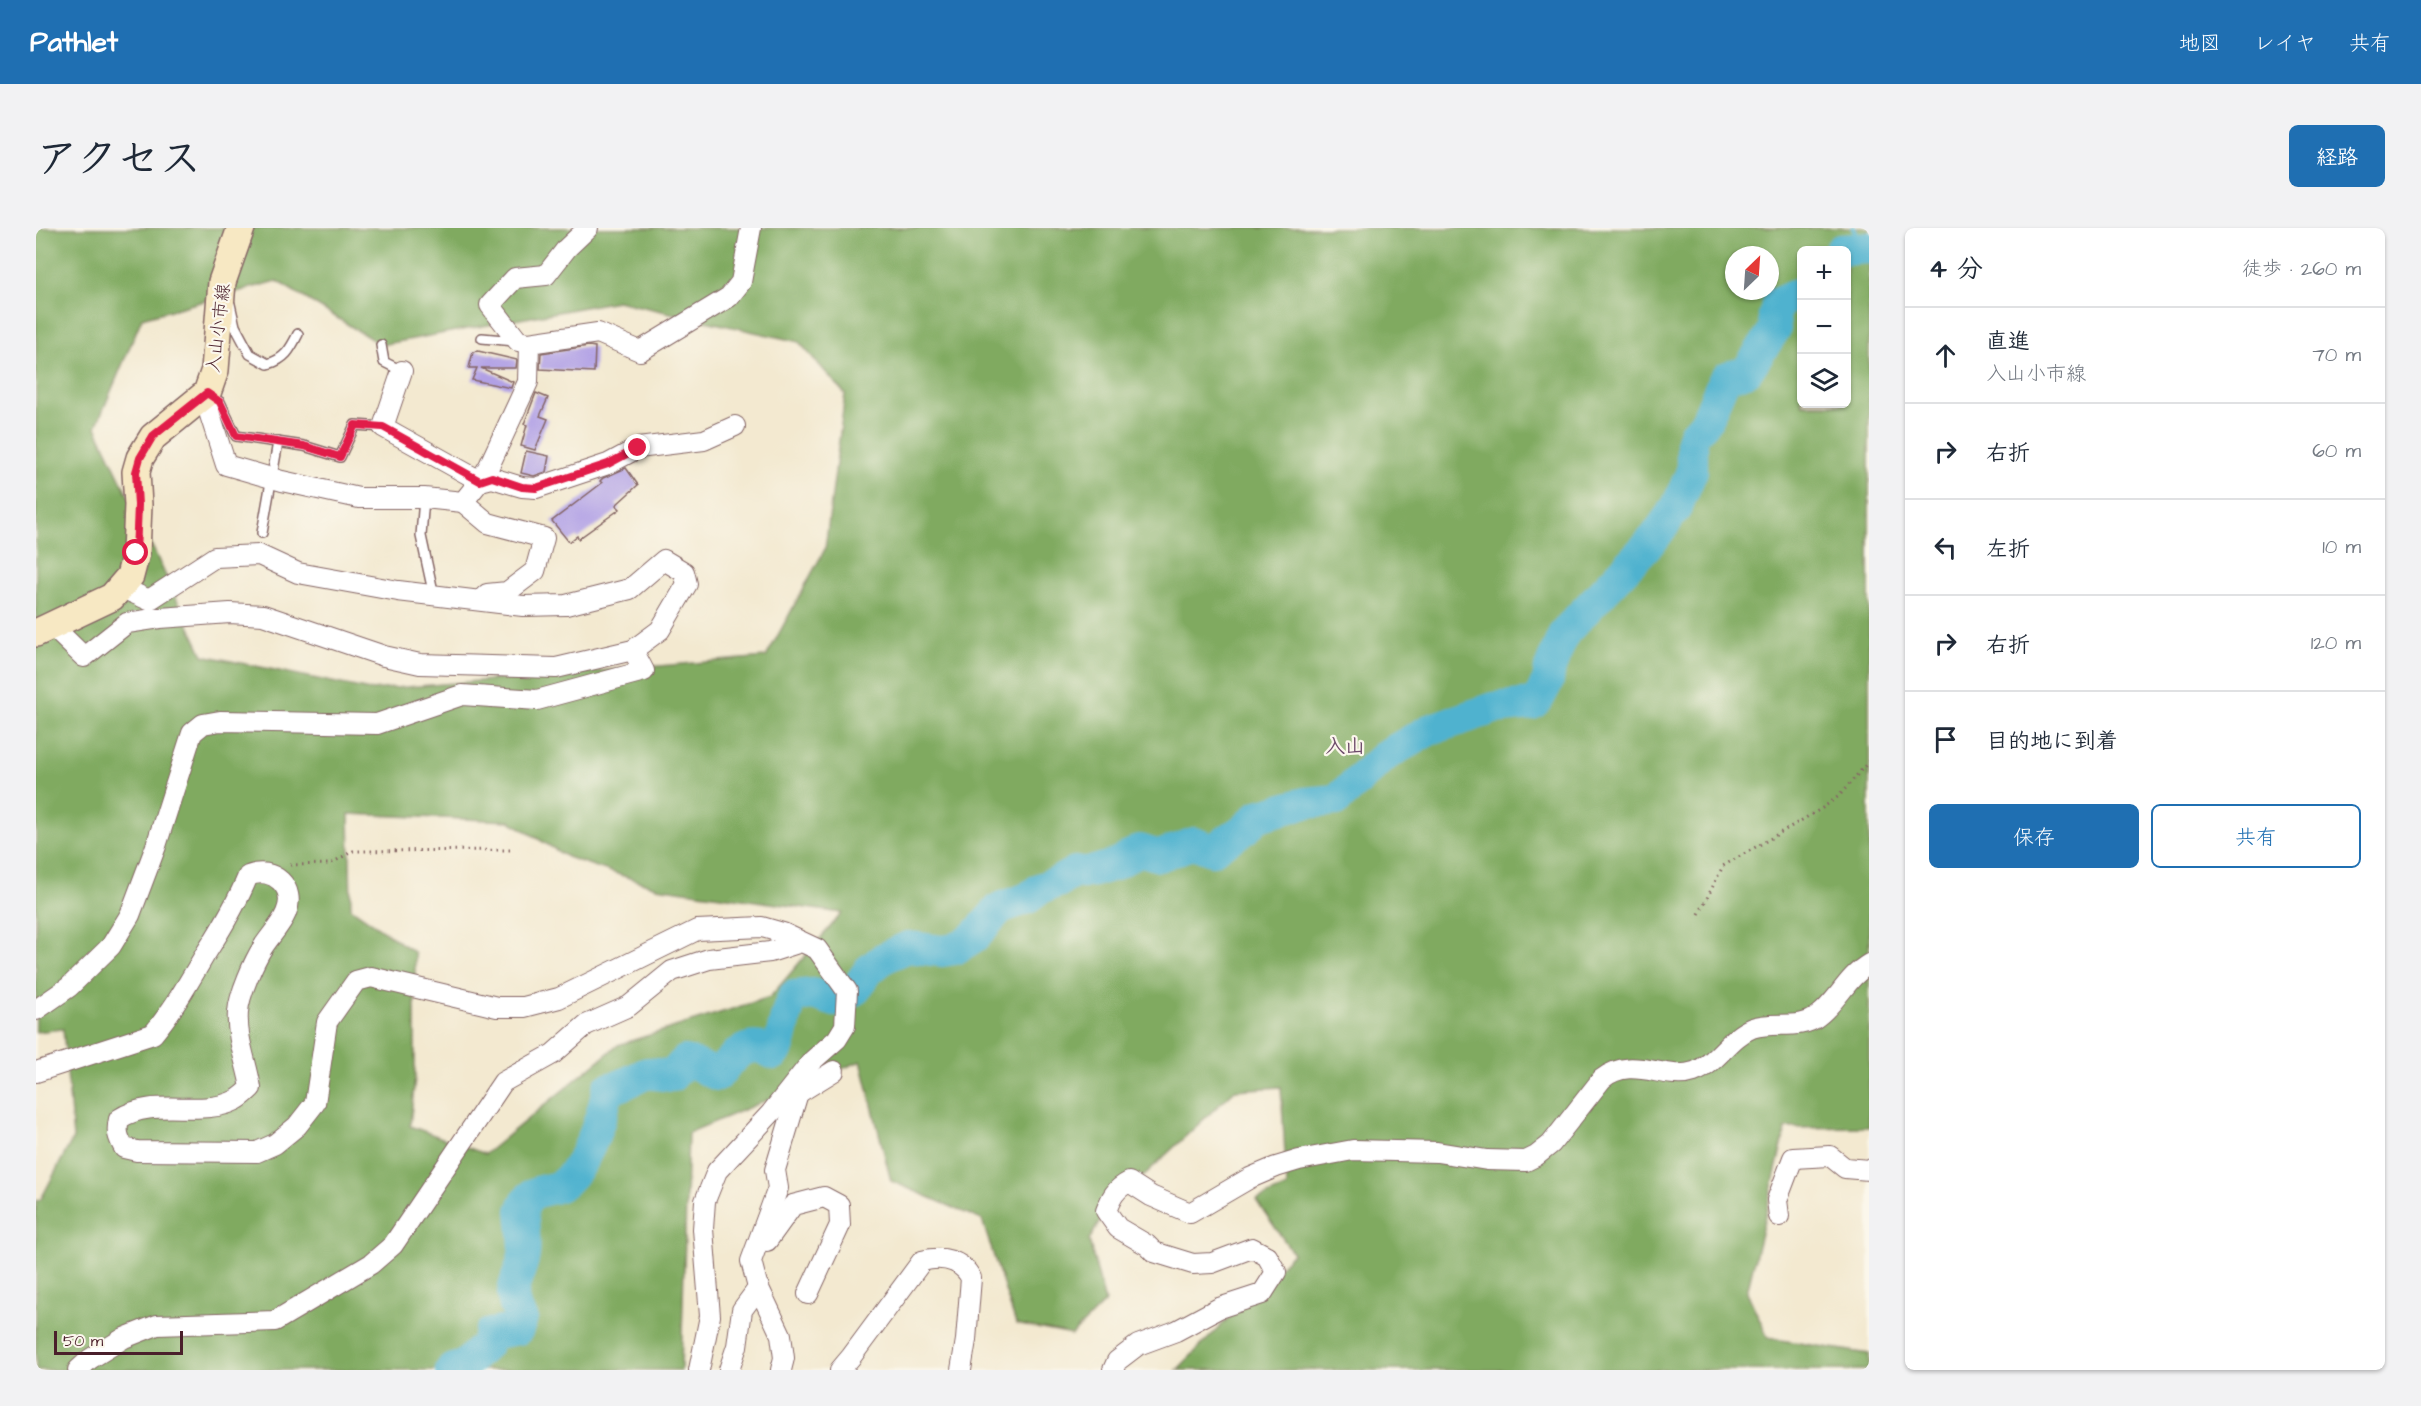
<!DOCTYPE html>
<html lang="ja">
<meta charset="utf-8">
<style>
body{margin:0;font-family:"Architects Daughter","Klee One",sans-serif;background:#f2f2f3;color:#1f2937}
.controls{position:absolute;right:18px;top:18px;display:grid;overflow:hidden;border-radius:9px;box-shadow:0 2px 4px #0004}
.controls button{width:54px;height:54px;display:grid;place-items:center;padding:0;border:0;border-bottom:2px solid #e0e1e3;background:#fff;color:#1f2937;font:30px sans-serif}
.compass{position:absolute;left:1689px;top:18px;width:54px;height:54px;border-radius:50%;background:#fff;box-shadow:0 2px 4px #0004;rotate:25deg}
.scale{position:absolute;left:18px;bottom:15px;width:129px;box-sizing:border-box;padding-left:6px;border:3px solid #4a1f2b;border-top:0;font-size:16px;line-height:21px;white-space:nowrap;color:#4a1f2b;-webkit-text-stroke:4px #fbf7ec;paint-order:stroke}
.stop{position:absolute;width:18px;height:18px;margin:-14px;border:4px solid #e11d48;border-radius:50%;background:#fff}
.stop.end{background:#e11d48;border-color:#fff;box-shadow:0 2px 6px #0008}
.list{margin:0;padding:0;list-style:none}
h2{display:flex;justify-content:space-between;align-items:center;height:78px;margin:0;padding:0 24px;font-size:26px}
h2 small{font-size:20px;font-weight:400;color:#747a83}
.list li{display:grid;grid-template-columns:39px 1fr auto;gap:18px;align-items:center;box-sizing:border-box;height:96px;padding:0 24px;border-top:2px solid #e0e1e3}
.list b{display:block;font-size:22px;white-space:nowrap}
.list p{margin:0;font-size:20px;white-space:nowrap;color:#747a83}
.list em{font-size:20px;font-style:normal;color:#747a83}
.actions{display:flex;gap:12px;padding:18px 24px}
.actions a{flex:1;padding:14px 0;border:2px solid #1f6fb2;border-radius:9px;text-align:center;font-size:21px;color:#1f6fb2}
.actions .main{background:#1f6fb2;color:#fff}
.icon{flex:none;width:33px;height:33px;fill:none;stroke:currentColor;stroke-width:2;stroke-linecap:round;stroke-linejoin:round}
.map{position:relative;flex:none;width:1833px;height:1142px;overflow:hidden;border-radius:9px}
header{display:flex;align-items:center;gap:36px;box-sizing:border-box;height:84px;padding:0 30px;background:#1f6fb2;color:#fff}
header strong{font-size:28px}
nav{display:flex;gap:33px;margin-inline-start:auto;font-size:21px}
.intro{display:flex;align-items:center;justify-content:space-between;box-sizing:border-box;height:144px;padding:0 36px}
h1{margin:0;font-size:42px}
.button{padding:15px 27px;border-radius:9px;background:#1f6fb2;color:#fff;font-size:21px;font-weight:700}
main{display:flex;gap:36px;padding:0 36px}
aside{flex:1;background:#fff;border-radius:9px;box-shadow:0 2px 4px #0004}
.map>svg:first-child{display:block}
</style>
<header>
<strong>Pathlet</strong>
<nav><a>地図</a><a>レイヤ</a><a>共有</a></nav>
</header>
<div class="intro"><h1>アクセス</h1><a class="button">経路</a></div>
<main>
<div class="map">
<svg width="1833" height="1142" viewBox="0 0 1833 1142">
<rect width="100%" height="100%" fill="#fbf7ec"/>
<filter id="ink" filterUnits="userSpaceOnUse"><feTurbulence type="fractalNoise" baseFrequency=".0167" numOctaves="2"/><feDisplacementMap in="SourceGraphic" scale="12" xChannelSelector="R" yChannelSelector="G"/><feConvolveMatrix kernelMatrix="1 2 1 2 8 2 1 2 1" color-interpolation-filters="sRGB"/></filter>
<filter id="wash" filterUnits="userSpaceOnUse"><feTurbulence type="fractalNoise" baseFrequency=".008" numOctaves="4" result="noise"/><feDisplacementMap in="SourceGraphic" scale="24" xChannelSelector="R" yChannelSelector="G"/><feGaussianBlur stdDeviation="1.35" result="paint"/><feColorMatrix in="noise" values="0 0 0 0 0 0 0 0 0 0 0 0 0 0 0 0 0 1.4 0 .05"/><feComposite in="paint" operator="in"/></filter>
<g filter="url(#wash)">
<rect width="100%" height="100%" fill="#f3e9d0"/>
<!-- forest -->
<path fill="#80aa60" stroke="#656446" stroke-width="1.5" fill-rule="evenodd" d="M0,0H1833V899L1750,900L1711,1064L1732,1110L1833,1126V1142H1141L1257,1025L1220,972L1251,959L1245,859L1199,862L1070,983L1053,1012L1069,1074L1036,1107L980,1096L946,992L855,953L825,833L652,905L645,1142H0V973L5,971L37,910L27,801L0,804ZM1766,22H1810V176H1766ZM1698,27H1734V63H1698ZM241,53L345,117L581,73L763,114L809,166L789,321L730,429L334,462L167,427L60,199L106,90ZM313,586L474,593L531,629L620,659L806,685L734,769L582,817L449,926L374,898L379,849V725L315,680Z"/>
<g fill="none" stroke-linecap="round" stroke-linejoin="round">
<!-- stream -->
<path stroke="#50b2cf" stroke-width="5" d="M1817,0L1824,11L1823,22"/>
<!-- river -->
<g stroke="#50b2cf" stroke-width="32">
<path d="M1805,22L1833,20"/>
<path d="M415,1142L429,1137L451,1116L454,1106L482,1101L486,1090C467,1063 483,1054 488,1027C490,1013 487,997 486,983C494,955 516,967 530,953C553,931 565,892 572,861L586,857L611,845L636,848L649,833C662,835 670,843 682,847C693,834 706,815 725,820C730,821 734,825 739,826C748,813 747,786 758,768L777,766L799,773L820,761L833,742L848,730L872,719L906,723L919,721L938,709L964,680L992,670L1005,660L1022,654L1039,644H1055L1078,637L1104,622L1123,628L1158,615L1176,622L1210,600L1222,588L1269,575L1301,572L1350,527L1393,502L1458,480L1496,476L1503,470L1512,453L1514,440L1528,405L1619,309L1641,278L1656,243V212L1658,206L1670,193L1687,154L1691,149L1711,143L1739,101L1738,88L1742,75L1766,64"/>
</g>
</g>
<g id="blocks">
<!-- building -->
<g fill="#b1a0e5">
<path d="M553,118L559,119L558,144L504,141L505,125Z"/>
<path d="M442,123L481,132L480,140H445L477,154L475,160L436,152L441,140H433L437,124Z"/>
<path d="M500,165L512,170L504,188L512,191L499,222L485,218L491,197L488,196Z"/>
<path d="M490,223L513,228L510,244L498,248L485,245Z"/>
<path d="M590,240L602,257L580,277L584,281L542,311L541,308L533,314L516,293L566,255L564,253L567,250Z"/>
</g>
</g>
</g>
<g filter="url(#ink)">
<use href="#blocks" fill-opacity="0" stroke="#856665" stroke-width="1.5"/>
<g fill="none" stroke-linecap="round" stroke-linejoin="round">
<!-- service casing -->
<g stroke="#856665" stroke-width="12">
<g id="service">
<path d="M194,76L199,98L214,126L232,136C249,131 254,122 262,106"/>
<path d="M446,110L479,113"/>
<path d="M345,117L348,134L366,143"/>
<path d="M173,167L184,174L200,208L268,218L304,229L319,197L347,199"/>
<path d="M388,270L385,308L398,368"/>
<path d="M226,305L242,214"/>
</g>
</g>
<!-- minor casing -->
<g stroke="#856665" stroke-width="22">
<g id="minor">
<path d="M493,115L482,113L454,77L479,50L510,47L531,20L552,0"/>
<path d="M366,143L347,199L444,253L456,250L486,259L500,260L572,236L602,220L668,212L699,198"/>
<path d="M171,165L174,187L190,237L246,253L323,270H388L427,274L444,253L453,238L492,154L493,115L562,105L604,123L693,69L705,54L715,0"/>
<path d="M427,274L452,295L508,310L499,343L471,364L451,366L448,369"/>
<path d="M16,398L48,429L91,395L124,390L194,385L227,387L348,428L384,436L520,440L597,422L624,402L651,356L648,344L628,332L594,361L530,377L487,378L362,363L262,345L223,327L179,329L113,372L84,359"/>
<path d="M0,782L33,759L75,718L94,687L120,618L156,505L167,496L184,493L341,496L426,467L501,472L608,443L597,422"/>
<path d="M0,844L117,806C138,781 154,752 170,725C186,700 201,675 212,648C237,637 261,660 250,685C245,697 234,708 227,719C218,733 203,767 202,784C200,810 211,835 215,860C211,864 206,869 200,872C165,890 117,868 83,891C80,904 82,909 88,920L101,923L221,924L239,916L261,898L279,875L291,794L320,753L335,749L461,779H488L523,770L661,702L726,699L747,705L781,721L811,763L809,798L801,811L776,833L735,885L681,943L669,973L667,1001L674,1088L663,1142"/>
<path d="M751,872L798,843"/>
<path d="M1743,988L1741,972L1757,930L1794,928L1809,940L1833,942"/>
<path d="M731,1013L757,977L788,969L803,977L804,997L772,1066"/>
<path d="M42,1142L54,1131L88,1110L121,1097L239,1093L335,1036L357,1017L467,854L517,826L550,797L593,778L636,743L673,731L734,724L765,714"/>
<path d="M693,1142L701,1118L706,1082L723,1059"/>
<path d="M745,1142L748,1130L745,1107L721,1056L715,1033L742,960L739,942L762,865"/>
<path d="M804,1142L815,1129L886,1033C906,1028 925,1031 935,1050L930,1112L925,1142"/>
<path d="M1077,1142L1081,1133L1102,1117L1140,1103L1183,1080L1226,1066L1240,1044L1231,1028L1216,1020L1176,1035L1157,1036L1118,1024L1111,1017L1082,1000L1070,983C1075,970 1079,961 1093,954L1115,968L1154,985L1214,950L1240,939L1263,932L1317,922L1401,924L1451,932L1490,933L1500,928L1515,916L1566,851C1596,826 1629,854 1658,844C1682,835 1693,809 1716,800C1737,792 1764,803 1782,788C1802,773 1811,749 1833,736"/>
</g>
</g>
<!-- secondary casing -->
<g stroke="#856665" stroke-width="30">
<path id="secondary" d="M0,405L76,369L94,348L100,325L102,277L100,244L104,230L117,209L171,165L179,142L186,54L205,0"/>
</g>
<!-- path -->
<g stroke="#856665" stroke-width="3" stroke-dasharray="1.5 4.5" stroke-linecap="butt">
<path d="M254,637L294,636L317,623L477,622"/>
<path d="M1663,686L1687,638L1785,581L1803,568L1833,533"/>
</g>
<!-- service -->
<use href="#service" stroke="#fff" stroke-width="9"/>
<!-- minor -->
<use href="#minor" stroke="#fff" stroke-width="20"/>
<!-- secondary -->
<use href="#secondary" stroke="#f7e8c3" stroke-width="27"/>
</g>
</g>
<g fill="none" stroke-linecap="round" stroke-linejoin="round" filter="url(#ink)">
<!-- route -->
<path stroke="#e11d48" stroke-width="8" d="M100,325L102,277L100,244L104,230L117,208L171,165L184,174L200,208L268,218L304,229L319,197L347,199L444,253L456,249L486,259L500,260L572,236L602,220"/>
</g>
<g text-anchor="middle" stroke-width="4.5" stroke-linejoin="round" paint-order="stroke">
<!-- street labels -->
<g font-size="18" fill="#4a1f2b" stroke="#fbf7ec">
<text transform="translate(182 100) rotate(-83)" y="6">入山小市線</text>
</g>
<!-- neighbourhood labels -->
<g font-size="20" font-weight="bold" fill="#6e4c6c" stroke="#fbf7ec">
<text x="1309" y="525">入山</text>
</g>
</g>
</svg>
<div class="controls">
<button>+</button>
<button>−</button>
<button><svg class="icon" aria-label="layers" viewBox="0 0 24 24"><path d="M12 4l9 5-9 5-9-5zM3 14l9 5 9-5"/></svg></button>
</div>
<svg class="compass" viewBox="-18 -18 36 36"><path d="M0-13l5 13h-10z" fill="#e53935"/><path d="M0 13l5-13h-10z" fill="#747a83"/></svg>
<div class="scale">50 m</div>
<div class="stop" style="left:100px;top:325px"></div>
<div class="stop end" style="left:602px;top:220px"></div>
</div>
<aside>
<h2>4 分<small>徒歩 · 260 m</small></h2>
<ul class="list">
<li><svg class="icon" aria-label="ahead" viewBox="0 0 24 24"><path d="M12 20V5M6 11l6-6 6 6"/></svg><div><b>直進</b><p>入山小市線</p></div><em>70 m</em></li>
<li><svg class="icon" aria-label="right" viewBox="0 0 24 24"><path d="M7 20v-9h11M14 6l5 5-5 5"/></svg><div><b>右折</b></div><em>60 m</em></li>
<li><svg class="icon" aria-label="left" viewBox="0 0 24 24"><path d="M17 20v-9H6M10 6l-5 5 5 5"/></svg><div><b>左折</b></div><em>10 m</em></li>
<li><svg class="icon" aria-label="right" viewBox="0 0 24 24"><path d="M7 20v-9h11M14 6l5 5-5 5"/></svg><div><b>右折</b></div><em>120 m</em></li>
<li><svg class="icon" aria-label="arrive" viewBox="0 0 24 24"><path d="M6 21V4h12l-3 4 3 4H6"/></svg><div><b>目的地に到着</b></div></li>
</ul>
<div class="actions"><a class="main">保存</a><a>共有</a></div>
</aside>
</main>
